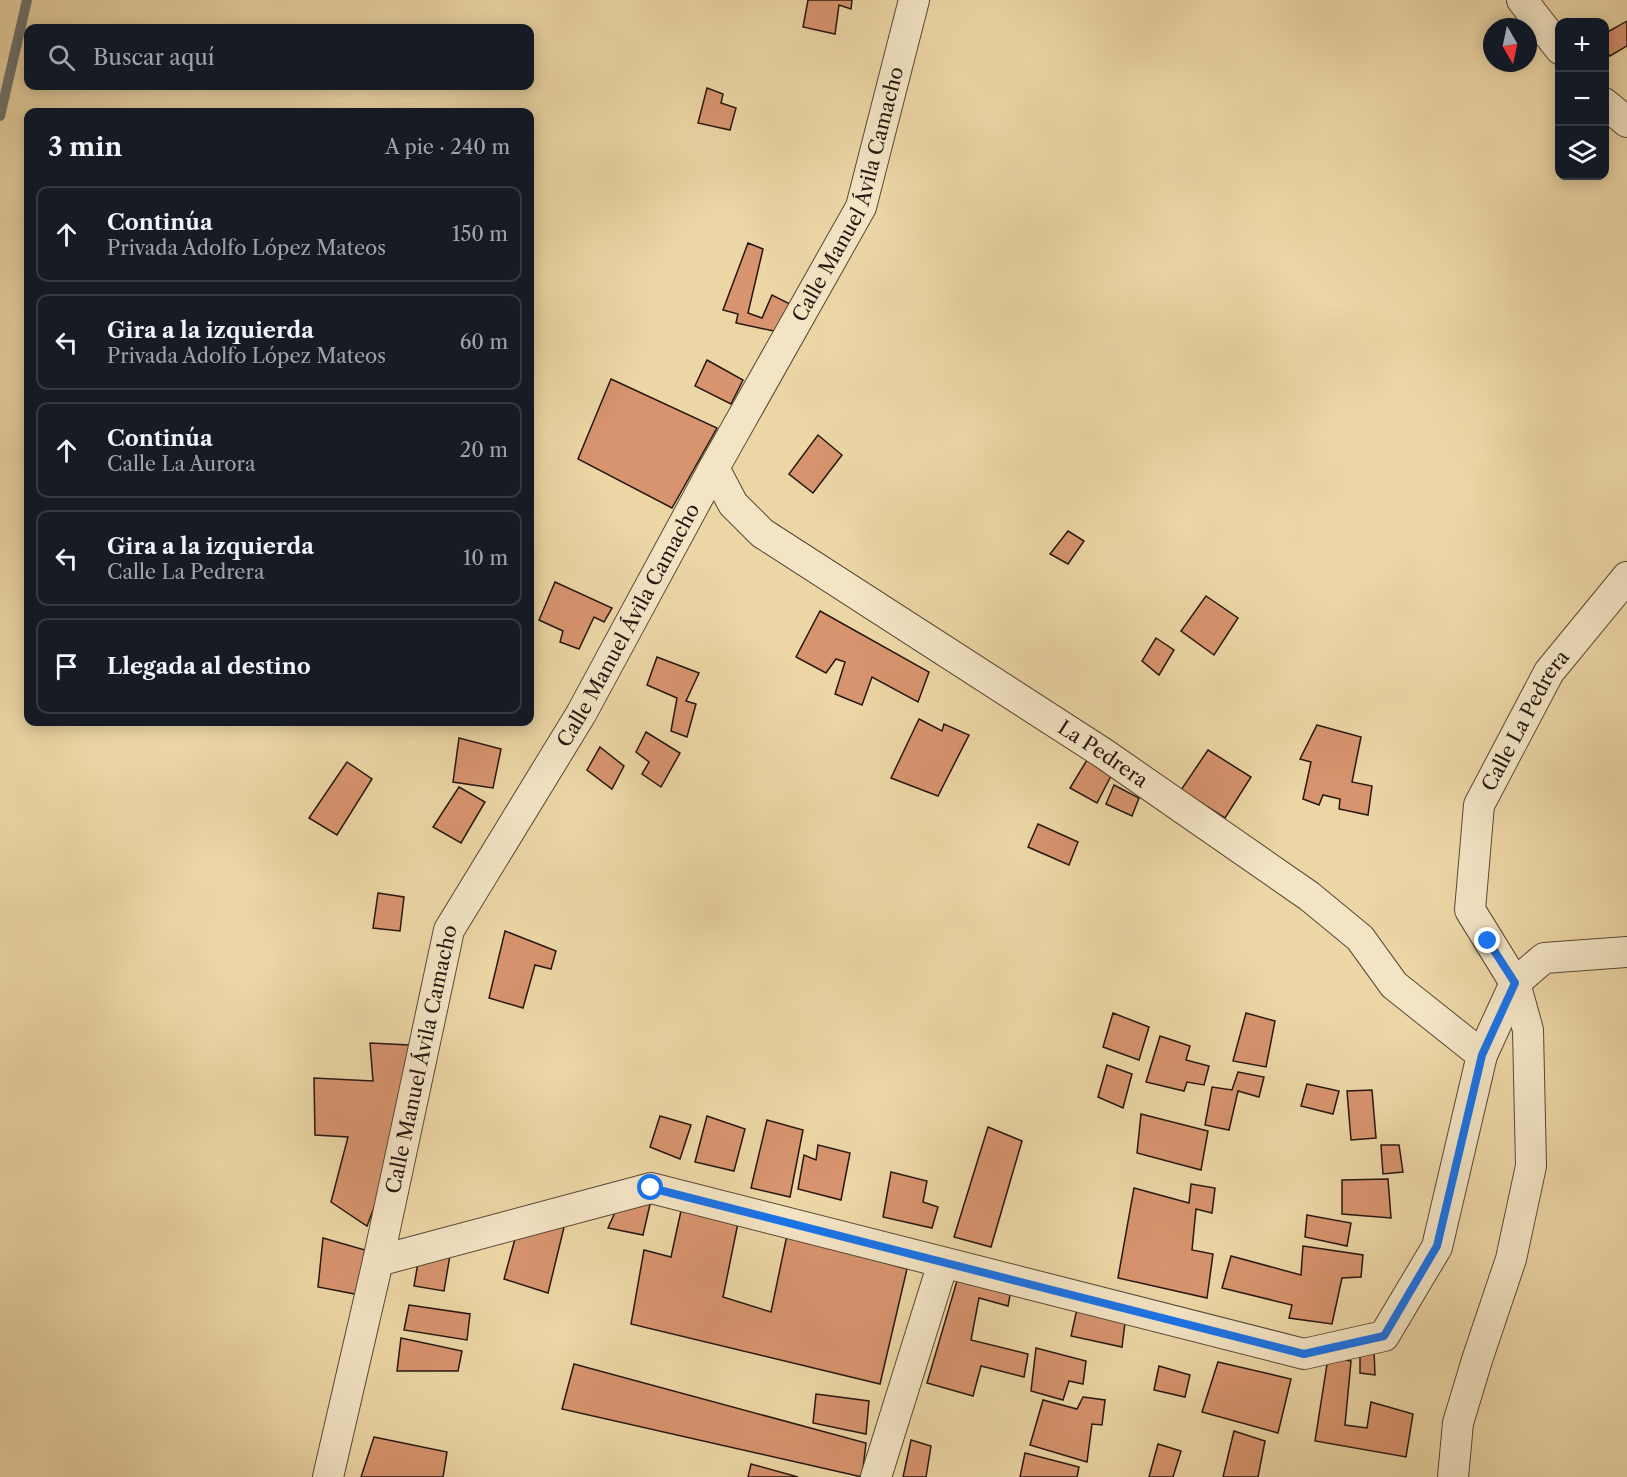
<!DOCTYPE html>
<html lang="es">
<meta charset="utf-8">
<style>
body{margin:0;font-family:"Libre Caslon Text",serif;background:#242831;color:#f1f3f6}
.controls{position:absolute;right:18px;top:18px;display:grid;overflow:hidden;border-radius:12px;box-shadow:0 3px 15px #0003}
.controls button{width:54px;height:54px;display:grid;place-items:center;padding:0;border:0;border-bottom:2px solid #363941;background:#171b24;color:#f1f3f6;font:30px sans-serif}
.compass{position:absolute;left:1483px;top:18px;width:54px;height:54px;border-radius:50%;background:#171b24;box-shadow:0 3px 15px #0003;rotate:171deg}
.stop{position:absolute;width:18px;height:18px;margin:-14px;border:4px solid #1a73e8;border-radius:50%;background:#fff}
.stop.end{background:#1a73e8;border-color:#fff;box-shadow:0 2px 6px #0008}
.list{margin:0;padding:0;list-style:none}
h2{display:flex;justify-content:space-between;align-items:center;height:78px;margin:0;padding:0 24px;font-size:26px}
h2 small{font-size:20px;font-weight:400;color:#9ea1a6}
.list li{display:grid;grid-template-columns:39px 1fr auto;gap:18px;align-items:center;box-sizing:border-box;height:96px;margin:0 12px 12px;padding:0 12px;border:2px solid #363941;border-radius:12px}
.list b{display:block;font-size:22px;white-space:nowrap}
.list p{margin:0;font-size:20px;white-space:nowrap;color:#9ea1a6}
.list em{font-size:20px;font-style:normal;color:#9ea1a6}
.icon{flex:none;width:33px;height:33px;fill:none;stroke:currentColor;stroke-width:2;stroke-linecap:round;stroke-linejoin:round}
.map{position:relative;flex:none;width:1627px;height:1477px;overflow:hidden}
.search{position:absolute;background:#171b24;box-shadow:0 3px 15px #0003;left:24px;top:24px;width:510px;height:66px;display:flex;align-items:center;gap:15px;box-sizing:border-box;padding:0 21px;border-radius:12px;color:#9ea1a6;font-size:22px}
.panel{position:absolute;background:#171b24;box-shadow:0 3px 15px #0003;left:24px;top:108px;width:510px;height:618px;border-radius:12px}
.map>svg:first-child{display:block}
</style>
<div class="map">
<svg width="1627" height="1477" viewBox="0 0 1627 1477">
<rect width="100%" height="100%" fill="#ecd6a5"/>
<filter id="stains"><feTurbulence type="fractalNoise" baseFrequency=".00333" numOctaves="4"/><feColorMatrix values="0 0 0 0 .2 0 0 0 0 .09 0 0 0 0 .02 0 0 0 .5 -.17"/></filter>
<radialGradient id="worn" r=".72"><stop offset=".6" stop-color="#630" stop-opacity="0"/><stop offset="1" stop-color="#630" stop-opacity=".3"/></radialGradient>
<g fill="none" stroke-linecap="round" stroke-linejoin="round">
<!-- stream -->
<path stroke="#6e7672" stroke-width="10" d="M0,116L27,0"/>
</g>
<!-- building -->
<g fill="#d7946e" stroke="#271711" stroke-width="1.5">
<path d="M808,0H852L851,9L839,5L835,34L803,27Z"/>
<path d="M1627,21V46L1610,56L1604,48V34Z"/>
<path d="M707,88L723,94L721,103L736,108L730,130L698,123Z"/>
<path d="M748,243L763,249L748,313L762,318L772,295L790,304L778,332L736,323L738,314L723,310Z"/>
<path d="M707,360L743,380L731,404L695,386Z"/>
<path d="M611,379L717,428L672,508L578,459Z"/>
<path d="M818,435L842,455L813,493L789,474Z"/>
<path d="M1068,531L1084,541L1068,564L1050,554Z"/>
<path d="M555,582L612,608L604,622L594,617L579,649L560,642L563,631L539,620Z"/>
<path d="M1206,596L1238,618L1214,655L1181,631Z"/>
<path d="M820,611L929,672L918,702L872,677L862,705L835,694L845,662L836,659L826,673L796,657Z"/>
<path d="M1156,638L1174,650L1159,675L1142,661Z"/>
<path d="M657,657L699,673L686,701L696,704L687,737L671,731L677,698L647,685Z"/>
<path d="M919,719L942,731L944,724L969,735L938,796L891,778Z"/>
<path d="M1317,725L1361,737L1352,782L1372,786L1368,815L1339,809L1340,799L1323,795L1319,805L1303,799L1311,762L1300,759Z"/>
<path d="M646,732L680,753L661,787L642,774L649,762L636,752Z"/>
<path d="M459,738L501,749L493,788L453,782Z"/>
<path d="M600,747L624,766L612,789L587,770Z"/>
<path d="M1208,750L1251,777L1225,818L1181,790Z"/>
<path d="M1087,760L1111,776L1097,803L1070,788Z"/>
<path d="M347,762L372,779L337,835L309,818Z"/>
<path d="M1114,785L1139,798L1132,816L1106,804Z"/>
<path d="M459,787L485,802L461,843L433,827Z"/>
<path d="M1038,824L1078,842L1069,865L1028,847Z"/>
<path d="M378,893L404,897L400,931L373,928Z"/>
<path d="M505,931L556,951L551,969L535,965L523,1008L489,998Z"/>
<path d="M1113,1013L1149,1027L1139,1060L1103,1047Z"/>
<path d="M1246,1013L1275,1021L1266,1067L1233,1061Z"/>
<path d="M1160,1036L1190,1046L1186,1060L1209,1066L1204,1085L1187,1082L1184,1091L1146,1082Z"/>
<path d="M370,1043L409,1045L412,1082L403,1131L367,1226L331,1202L348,1137L315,1135L314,1078L373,1081Z"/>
<path d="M1107,1065L1132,1074L1123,1108L1098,1097Z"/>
<path d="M1238,1072L1264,1077L1259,1097L1238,1091L1229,1130L1205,1125L1212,1087L1232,1090Z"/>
<path d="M1307,1084L1339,1091L1333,1114L1301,1106Z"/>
<path d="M1372,1090L1376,1138L1351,1140L1347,1091Z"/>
<path d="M1141,1114L1208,1131L1201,1170L1137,1153Z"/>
<path d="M660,1116L691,1125L680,1159L650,1147Z"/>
<path d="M707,1116L745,1129L734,1171L695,1162Z"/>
<path d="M767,1120L803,1130L790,1197L751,1188Z"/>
<path d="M988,1127L1022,1141L991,1247L954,1237Z"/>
<path d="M818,1145L850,1153L841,1200L798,1189L804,1155L816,1160Z"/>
<path d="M1381,1145H1399L1403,1172L1383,1174Z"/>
<path d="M891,1172L927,1181L923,1202L938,1207L932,1228L883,1217Z"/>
<path d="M1388,1179L1391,1218L1342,1214V1180Z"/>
<path d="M1191,1184L1215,1188L1212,1213L1196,1209L1192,1250L1213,1254L1207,1298L1118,1278L1134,1188L1189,1203Z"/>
<path d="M621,1199L651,1200L643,1235L608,1228Z"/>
<path d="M682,1206L738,1223L723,1297L771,1312L787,1235L907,1269L880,1384L631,1324L644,1250L671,1257Z"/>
<path d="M568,1211L548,1293L504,1279L518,1228Z"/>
<path d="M1307,1215L1351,1223L1347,1246L1305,1237Z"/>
<path d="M323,1238L365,1250L360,1295L318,1287Z"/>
<path d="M1303,1246L1363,1255L1361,1277L1342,1278L1332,1324L1289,1318L1292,1305L1222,1288L1231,1256L1301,1275Z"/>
<path d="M420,1251L450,1255L444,1291L414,1286Z"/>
<path d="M959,1274L1012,1285L1008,1306L979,1298L971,1340L1028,1354L1024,1377L981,1366L973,1396L927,1383Z"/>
<path d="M409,1305L470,1314L467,1340L404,1330Z"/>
<path d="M1077,1309L1125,1323L1122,1347L1071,1336Z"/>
<path d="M401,1338L462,1351L458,1371H397Z"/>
<path d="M1036,1348L1086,1361L1083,1384L1069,1381L1063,1400L1031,1391Z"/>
<path d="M1360,1349L1374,1350L1375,1375L1360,1373Z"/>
<path d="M1328,1358L1351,1361L1345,1425L1367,1428L1371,1402L1413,1414L1406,1457L1315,1441Z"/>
<path d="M1218,1362L1291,1379L1278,1433L1202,1412Z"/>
<path d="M574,1364L866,1443L862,1477L562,1409Z"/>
<path d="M1159,1366L1190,1375L1185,1397L1154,1390Z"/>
<path d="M816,1394L869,1401L866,1434L813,1423Z"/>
<path d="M1083,1397L1105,1400L1102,1425L1092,1424L1087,1462L1030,1445L1043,1400L1077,1409Z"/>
<path d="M1234,1431L1265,1441L1258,1477H1223Z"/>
<path d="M374,1437L447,1452L443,1477H361Z"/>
<path d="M911,1440L931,1446L926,1477H903Z"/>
<path d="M1158,1444L1181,1451L1173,1477H1149Z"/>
<path d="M1025,1453L1079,1467L1077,1477H1020Z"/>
<path d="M751,1464L798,1477H748Z"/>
</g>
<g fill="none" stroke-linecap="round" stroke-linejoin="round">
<!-- minor casing -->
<g stroke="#584736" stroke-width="32">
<g id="minor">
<path d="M1522,0L1560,49"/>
<path d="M1604,103L1627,122"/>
<path id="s1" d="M714,468L733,504L762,533L1103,753L1309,896L1360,938L1394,985L1482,1055"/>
<path d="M378,1261L651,1188L1304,1354L1384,1336L1437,1247L1482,1055L1515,983L1544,958L1627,952"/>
<path id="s2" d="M328,1477L378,1261L449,930L581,714L714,468L861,207L914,0"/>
<path d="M876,1477L943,1263"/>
<path id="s3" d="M1453,1477L1458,1423L1477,1360L1511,1259L1531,1166L1528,1030L1515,983L1470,910L1479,805L1549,672L1627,577"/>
</g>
</g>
<!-- minor -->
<use href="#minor" stroke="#f3e4c4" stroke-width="30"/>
</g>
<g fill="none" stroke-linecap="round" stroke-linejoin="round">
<!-- route -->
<path stroke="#1a73e8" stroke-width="8" d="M651,1188L1304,1354L1384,1336L1437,1246L1482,1055L1515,983L1488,941"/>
</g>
<g text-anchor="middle" stroke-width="4.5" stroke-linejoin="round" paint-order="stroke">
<!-- street labels -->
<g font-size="20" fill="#271711" stroke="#f3e4c4">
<text dy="7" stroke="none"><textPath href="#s2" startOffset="1400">Calle Manuel Ávila Camacho</textPath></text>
<text dy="7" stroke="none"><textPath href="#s2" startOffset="914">Calle Manuel Ávila Camacho</textPath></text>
<text dy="7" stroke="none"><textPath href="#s3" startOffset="794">Calle La Pedrera</textPath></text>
<text dy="7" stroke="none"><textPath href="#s1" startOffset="488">La Pedrera</textPath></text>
<text dy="7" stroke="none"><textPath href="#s2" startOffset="428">Calle Manuel Ávila Camacho</textPath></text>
</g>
</g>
<rect width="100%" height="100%" filter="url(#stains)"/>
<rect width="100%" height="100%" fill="url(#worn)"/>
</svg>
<div class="controls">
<button>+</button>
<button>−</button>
<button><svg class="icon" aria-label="layers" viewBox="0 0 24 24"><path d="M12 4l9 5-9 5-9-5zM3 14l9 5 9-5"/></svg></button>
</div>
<svg class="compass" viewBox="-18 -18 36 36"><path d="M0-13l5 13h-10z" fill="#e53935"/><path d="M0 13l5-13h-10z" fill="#9ea1a6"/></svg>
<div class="stop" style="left:651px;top:1188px"></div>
<div class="stop end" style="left:1488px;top:941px"></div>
<div class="search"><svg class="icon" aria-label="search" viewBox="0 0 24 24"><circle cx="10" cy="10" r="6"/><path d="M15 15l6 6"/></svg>Buscar aquí</div>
<section class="panel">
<h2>3 min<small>A pie · 240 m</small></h2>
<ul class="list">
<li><svg class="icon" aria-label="ahead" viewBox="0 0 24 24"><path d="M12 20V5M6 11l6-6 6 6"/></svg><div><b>Continúa</b><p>Privada Adolfo López Mateos</p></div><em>150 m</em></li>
<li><svg class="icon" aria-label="left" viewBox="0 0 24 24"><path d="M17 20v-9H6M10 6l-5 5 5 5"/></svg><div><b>Gira a la izquierda</b><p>Privada Adolfo López Mateos</p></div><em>60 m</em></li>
<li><svg class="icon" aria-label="ahead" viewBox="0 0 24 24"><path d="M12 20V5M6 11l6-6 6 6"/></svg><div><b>Continúa</b><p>Calle La Aurora</p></div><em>20 m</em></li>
<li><svg class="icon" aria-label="left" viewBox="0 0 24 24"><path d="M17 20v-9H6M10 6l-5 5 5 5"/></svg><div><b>Gira a la izquierda</b><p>Calle La Pedrera</p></div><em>10 m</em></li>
<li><svg class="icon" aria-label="arrive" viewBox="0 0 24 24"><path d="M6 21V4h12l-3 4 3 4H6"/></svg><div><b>Llegada al destino</b></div></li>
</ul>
</section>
</div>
